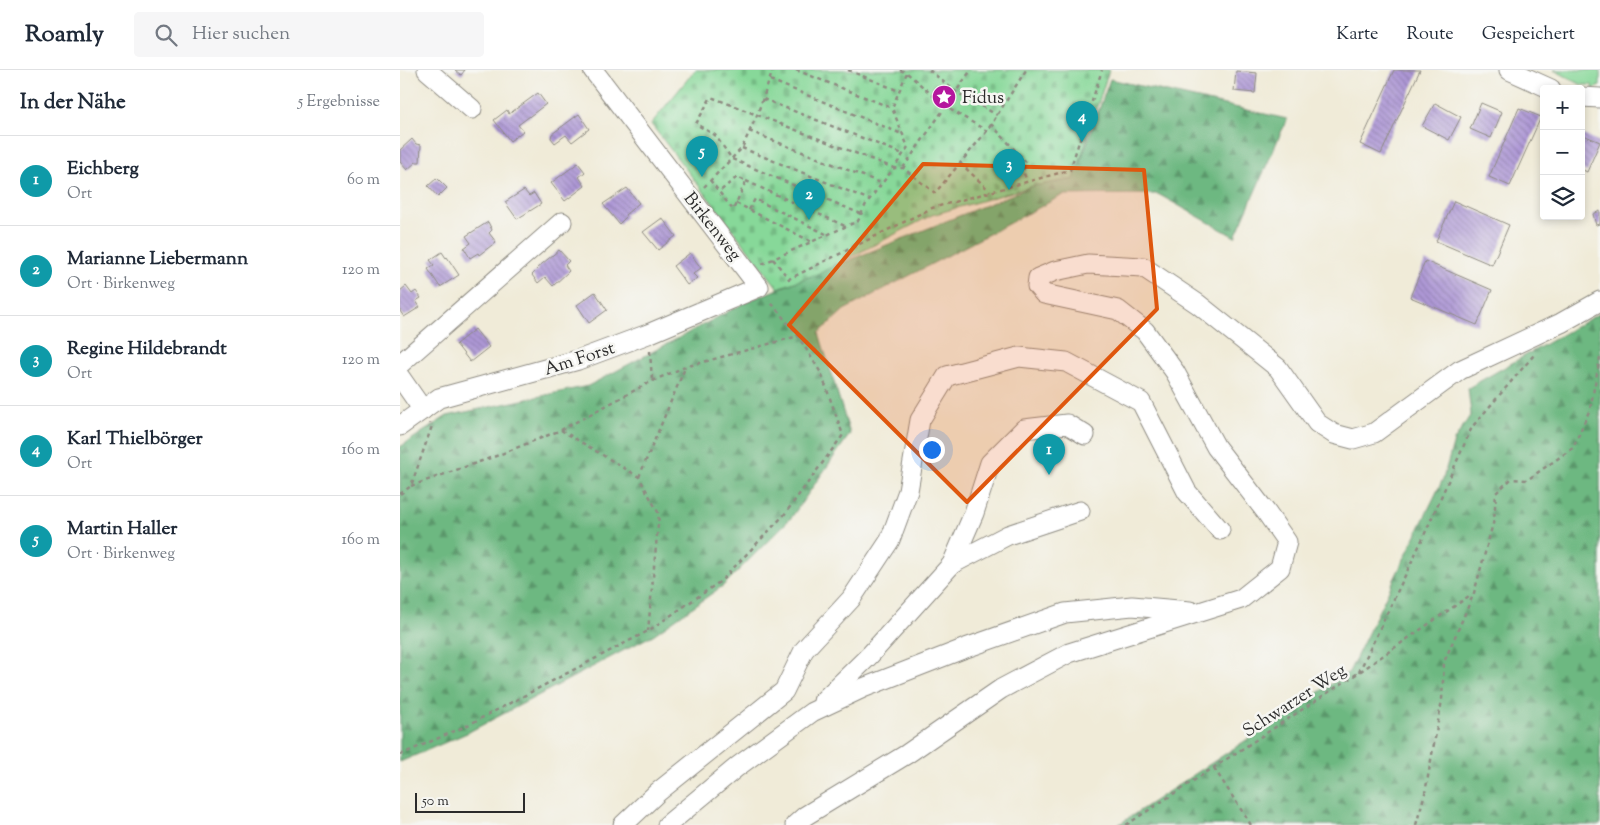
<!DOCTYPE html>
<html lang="de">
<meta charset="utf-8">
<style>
body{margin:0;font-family:"Sorts Mill Goudy",serif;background:#f6f6f7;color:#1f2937}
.controls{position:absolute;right:15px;top:15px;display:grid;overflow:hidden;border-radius:5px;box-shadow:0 2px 8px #0003}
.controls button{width:45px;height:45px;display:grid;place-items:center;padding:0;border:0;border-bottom:1px solid #e0e1e3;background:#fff;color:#1f2937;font:25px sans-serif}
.scale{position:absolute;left:15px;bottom:12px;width:110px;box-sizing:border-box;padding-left:5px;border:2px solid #2b2b2b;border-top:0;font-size:14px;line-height:18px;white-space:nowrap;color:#2b2b2b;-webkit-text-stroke:4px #f6f6f2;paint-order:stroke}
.you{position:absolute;left:531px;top:379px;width:18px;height:18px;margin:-12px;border:4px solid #fff;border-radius:50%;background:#1a73e8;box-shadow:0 0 0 8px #1a73e833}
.badge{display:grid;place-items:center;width:32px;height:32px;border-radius:50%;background:#7c3aed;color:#fff;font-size:16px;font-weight:700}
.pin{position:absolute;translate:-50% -41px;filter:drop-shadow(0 1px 2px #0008)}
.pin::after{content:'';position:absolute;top:26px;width:18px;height:15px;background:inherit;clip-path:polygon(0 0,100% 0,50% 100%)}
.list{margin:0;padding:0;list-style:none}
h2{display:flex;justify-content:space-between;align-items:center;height:65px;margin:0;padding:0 20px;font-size:21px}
h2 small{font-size:16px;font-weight:400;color:#747a83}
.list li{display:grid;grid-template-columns:32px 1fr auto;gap:15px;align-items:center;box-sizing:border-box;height:90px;padding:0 20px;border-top:1px solid #e0e1e3}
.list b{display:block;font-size:19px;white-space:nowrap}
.list p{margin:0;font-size:16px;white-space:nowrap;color:#747a83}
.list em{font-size:16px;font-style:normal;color:#747a83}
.icon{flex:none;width:28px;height:28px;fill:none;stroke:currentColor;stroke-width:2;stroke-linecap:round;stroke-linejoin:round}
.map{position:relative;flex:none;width:1200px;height:755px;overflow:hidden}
header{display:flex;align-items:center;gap:30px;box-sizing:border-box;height:70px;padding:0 25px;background:#fff;border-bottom:1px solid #e0e1e3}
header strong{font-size:24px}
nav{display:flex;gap:28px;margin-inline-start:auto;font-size:18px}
.search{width:350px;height:45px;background:#f6f6f7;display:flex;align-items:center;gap:12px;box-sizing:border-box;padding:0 18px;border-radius:5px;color:#747a83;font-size:19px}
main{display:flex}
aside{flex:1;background:#fff}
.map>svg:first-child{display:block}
</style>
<header>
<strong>Roamly</strong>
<div class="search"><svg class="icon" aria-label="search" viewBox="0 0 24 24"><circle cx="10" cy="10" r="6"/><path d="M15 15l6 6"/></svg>Hier suchen</div>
<nav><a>Karte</a><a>Route</a><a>Gespeichert</a></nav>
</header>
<main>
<aside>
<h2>In der Nähe<small>5 Ergebnisse</small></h2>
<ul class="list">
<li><span class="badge" style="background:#0f9aa8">1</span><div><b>Eichberg</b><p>Ort</p></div><em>60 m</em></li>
<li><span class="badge" style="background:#0f9aa8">2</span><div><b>Marianne Liebermann</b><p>Ort · Birkenweg</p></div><em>120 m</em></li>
<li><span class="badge" style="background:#0f9aa8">3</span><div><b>Regine Hildebrandt</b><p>Ort</p></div><em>120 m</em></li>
<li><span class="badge" style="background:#0f9aa8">4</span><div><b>Karl Thielbörger</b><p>Ort</p></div><em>160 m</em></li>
<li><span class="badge" style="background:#0f9aa8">5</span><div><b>Martin Haller</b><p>Ort · Birkenweg</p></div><em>160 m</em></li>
</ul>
</aside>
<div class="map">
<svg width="1200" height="755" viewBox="0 0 1200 755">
<defs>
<pattern id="forest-firs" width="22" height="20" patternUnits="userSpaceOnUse" patternTransform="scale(1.25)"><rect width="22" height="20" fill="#6db881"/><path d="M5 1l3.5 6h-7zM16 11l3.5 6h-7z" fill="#5a966a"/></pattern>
<pattern id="cemetery-stones" width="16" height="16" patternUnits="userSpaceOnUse" patternTransform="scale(1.25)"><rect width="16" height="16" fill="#87d899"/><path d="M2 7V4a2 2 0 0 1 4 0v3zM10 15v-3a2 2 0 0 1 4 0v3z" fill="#75ba84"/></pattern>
<pattern id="building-back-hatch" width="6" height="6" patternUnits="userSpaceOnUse" patternTransform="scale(1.25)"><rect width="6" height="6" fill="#ae98d6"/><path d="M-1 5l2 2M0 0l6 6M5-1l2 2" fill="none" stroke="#8e7cae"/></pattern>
</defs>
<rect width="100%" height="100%" fill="#f6f6f2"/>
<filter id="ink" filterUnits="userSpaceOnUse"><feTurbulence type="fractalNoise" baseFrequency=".02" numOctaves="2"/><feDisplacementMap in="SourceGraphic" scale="10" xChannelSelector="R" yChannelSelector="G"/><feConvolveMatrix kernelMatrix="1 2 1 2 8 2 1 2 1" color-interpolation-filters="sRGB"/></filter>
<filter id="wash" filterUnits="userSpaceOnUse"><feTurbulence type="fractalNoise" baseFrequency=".0096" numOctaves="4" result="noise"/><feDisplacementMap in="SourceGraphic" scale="20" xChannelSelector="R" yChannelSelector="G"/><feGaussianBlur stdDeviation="1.12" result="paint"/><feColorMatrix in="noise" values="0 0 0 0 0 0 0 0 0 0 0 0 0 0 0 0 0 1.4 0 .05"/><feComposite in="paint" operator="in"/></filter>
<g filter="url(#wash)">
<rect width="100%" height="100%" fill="#f0ebd8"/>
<!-- grass -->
<path fill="#87d899" stroke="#598262" d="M1154,0H1200V16L1193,19L1192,15H1182Z"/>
<!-- forest -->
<g fill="url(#forest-firs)" stroke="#4c7256">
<path d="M710,9L887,49L835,167L758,124L663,125L444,240L419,263L450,364L391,448L324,515L253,565L67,663L0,692V377L47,346L188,316L348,231L633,116L674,109Z"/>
<path d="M1200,243V755H718L949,602L1043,409L1054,371L1071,344L1068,318Z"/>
</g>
<!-- cemetery -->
<path fill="url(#cemetery-stones)" stroke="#598262" d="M295,0H709L674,109L633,116L532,145L422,202L378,218L251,54Z"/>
<g id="blocks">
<!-- building -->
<g fill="url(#building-back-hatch)">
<path d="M55,0H65L61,5Z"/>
<path d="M994,0H1020L981,84L960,74Z"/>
<path d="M836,1L857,3L855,23L834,21Z"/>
<path d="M138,23L146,34L118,55L123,61L110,71L94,50L107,40L109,44Z"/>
<path d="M1035,33L1061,47L1049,70L1022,56Z"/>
<path d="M1081,33L1102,42L1091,68L1070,59Z"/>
<path d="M1119,38L1141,47L1110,116L1089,107Z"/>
<path d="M179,44L189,59L172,72L166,65L155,73L151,68L152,64Z"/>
<path d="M1181,64L1200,72L1187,102L1181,99Z"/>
<path d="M12,69L16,74L21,75L20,92H16L7,100L0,92V80Z"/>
<path d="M178,93L185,102L179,107L185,116L165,131L151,113Z"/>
<path d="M37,108L47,118L38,127L28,116Z"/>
<path d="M227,118L239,133L225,145L226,147L219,154L203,134Z"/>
<path d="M124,120L129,126L134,123L141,134L117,149L105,132Z"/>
<path d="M1054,131L1109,155L1092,195L1036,171Z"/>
<path d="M1200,141V154L1196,155L1193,144Z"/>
<path d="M262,148L276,166L258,180L243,162Z"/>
<path d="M88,152L92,160L89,163L96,172L79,185L78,183L70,188L64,178L71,173L66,166Z"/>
<path d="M159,180L169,191L165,195L169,201L153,216L145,207L138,213L132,205L138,199L137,198Z"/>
<path d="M42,182L46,188L47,187L59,205L40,217L28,199L34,195L30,190Z"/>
<path d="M290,183L301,198L293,204L297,208L287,215L273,196Z"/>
<path d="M1025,191L1092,220L1077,255L1010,227Z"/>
<path d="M6,216L12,224L16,221L21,228L16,231L20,237L4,247L0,241V221Z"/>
<path d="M195,222L207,240L189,253L177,235Z"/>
<path d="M75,259L89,277L70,292L56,274Z"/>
</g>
</g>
</g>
<g filter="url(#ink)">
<use href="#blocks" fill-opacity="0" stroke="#8e8b82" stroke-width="1"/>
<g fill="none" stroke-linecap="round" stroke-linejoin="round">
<!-- minor casing -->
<g stroke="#8e8b82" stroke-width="21">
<g id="minor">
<path d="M27,0L72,39"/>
<path d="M1109,0L1151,19"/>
<path d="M1181,27L1200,28"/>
<path d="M0,294L162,152"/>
<path d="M0,307L23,340"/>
<path d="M0,356L39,328L178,290L248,264L359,217L193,0"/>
<path d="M552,494L608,465L680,441"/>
<path d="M423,631L470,585L552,494L574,443L590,393L624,359L667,354L685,365"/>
<path d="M223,755L258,722L384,621L404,580L451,529L490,470L508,421L520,350L547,306L619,287L666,292L741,332L787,422L820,460"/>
<path d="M267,755L337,697L412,642L463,618L563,579L665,543L732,536L790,541"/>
<path d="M395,755L405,746L507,684L601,619L669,583L841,529L880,498L887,472L866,442L816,377L775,302L745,261L718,240L644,224L637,216L638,208L655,201L688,194L743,197L798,234L878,298L917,353L934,364L953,369L974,363L1060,300L1161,253L1200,231"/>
</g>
</g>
<!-- path -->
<g stroke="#8e8b82" stroke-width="2.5" stroke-dasharray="4 4" stroke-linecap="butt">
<path d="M396,0L492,38"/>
<path d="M448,0L499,21"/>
<path d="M500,0L507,3L546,37L587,61"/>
<path d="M529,0L556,22L597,45"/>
<path d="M370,10L502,64"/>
<path d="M363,29L503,84"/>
<path d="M591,54L626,92L623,101L627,111"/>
<path d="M349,61L481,113"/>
<path d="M342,78L470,130"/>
<path d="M560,93L590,121"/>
<path d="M503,98L571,0"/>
<path d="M310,110L333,140L346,111L337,107L319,122"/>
<path d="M346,111L445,156"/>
<path d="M304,117L342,78L357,45L373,0"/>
<path d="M336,133L412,172"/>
<path d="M349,140L355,129L426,164"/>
<path d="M461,144L332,89L315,65L296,54L311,27L494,98L508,77L492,38L508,0"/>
<path d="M373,189L389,209L532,138L670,100L702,0"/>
<path d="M362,194L458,151L466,134L494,98H503L535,123L587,61L626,0"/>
<path d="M250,281L252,310"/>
<path d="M161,360L239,407L259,444L248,561"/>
<path d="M239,407L285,298"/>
<path d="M11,416L96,386L161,360L252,311L285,297L398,266"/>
<path d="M0,424L11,416L32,356L30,353"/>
<path d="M959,602L1022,470L1072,357L1134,285"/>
<path d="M0,685L66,656L248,561L321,511L384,445L443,365L421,303L398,266L369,230"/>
<path d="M814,698L851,755"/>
<path d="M726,755L958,603L1072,524"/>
<path d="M1016,755L1025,723L1042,630L1044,592L1074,523L1094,450L1096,423L1111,409L1127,410L1173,378L1190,339L1200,288"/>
</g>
<!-- minor -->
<use href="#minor" stroke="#fff" stroke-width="19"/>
</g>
</g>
<!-- marked area -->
<path fill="#df570e" fill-opacity="0.2" stroke="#df570e" stroke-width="4" stroke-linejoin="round" d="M523,94L744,100L757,239L567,432L389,255Z"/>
<!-- icons -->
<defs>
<g id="sight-disc" transform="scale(1.25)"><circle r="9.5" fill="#b5179e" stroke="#f6f6f2"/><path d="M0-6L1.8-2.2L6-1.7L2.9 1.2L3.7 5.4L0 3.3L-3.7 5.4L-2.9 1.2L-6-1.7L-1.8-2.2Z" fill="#fff"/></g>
</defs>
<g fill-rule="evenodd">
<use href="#sight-disc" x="544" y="27"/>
</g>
<g text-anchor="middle" stroke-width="5" stroke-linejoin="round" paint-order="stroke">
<!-- poi labels -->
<g font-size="18" fill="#2b2b2b" stroke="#f6f6f2" text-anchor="start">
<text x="562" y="33">Fidus</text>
</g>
<!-- street labels -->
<g font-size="18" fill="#2b2b2b" stroke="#f6f6f2">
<text transform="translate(313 156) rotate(52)" y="6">Birkenweg</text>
<text transform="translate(179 288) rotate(-18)" y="6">Am Forst</text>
<text transform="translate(894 630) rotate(-33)" y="6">Schwarzer Weg</text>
</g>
</g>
</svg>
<div class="controls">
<button>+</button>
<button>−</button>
<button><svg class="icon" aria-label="layers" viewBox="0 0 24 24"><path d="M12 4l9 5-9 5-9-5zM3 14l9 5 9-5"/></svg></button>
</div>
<div class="scale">50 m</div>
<div class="you"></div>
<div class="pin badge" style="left:649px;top:405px;background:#0f9aa8">1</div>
<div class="pin badge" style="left:409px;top:150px;background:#0f9aa8">2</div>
<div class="pin badge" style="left:609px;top:120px;background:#0f9aa8">3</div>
<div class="pin badge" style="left:682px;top:72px;background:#0f9aa8">4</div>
<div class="pin badge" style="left:302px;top:107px;background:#0f9aa8">5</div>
</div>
</main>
